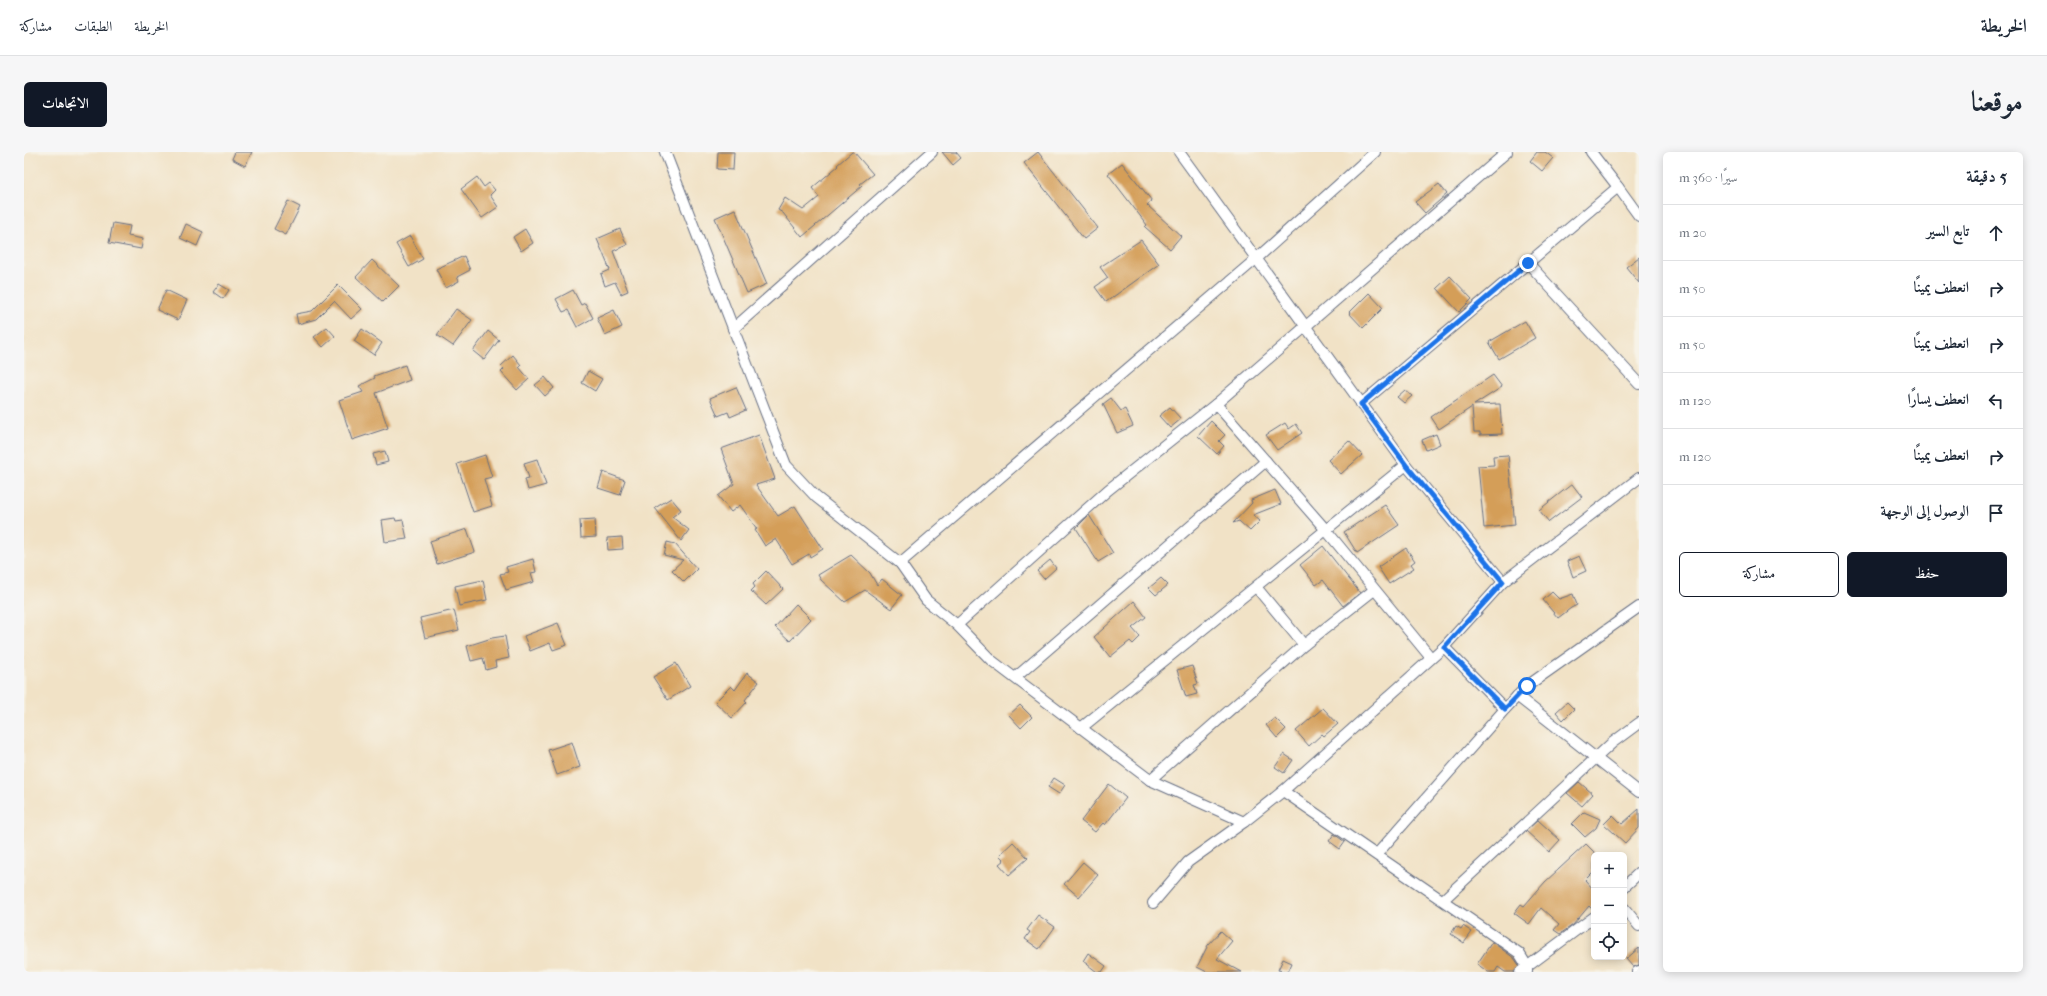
<!DOCTYPE html>
<html lang="ar">
<meta charset="utf-8">
<style>
body{margin:0;font-family:"IM FELL French Canon",Amiri,serif;background:#f6f6f7;color:#1f2937;direction:rtl}
.controls{position:absolute;right:12px;bottom:12px;display:grid;overflow:hidden;border-radius:6px;box-shadow:0 2px 10px #0003}
.controls button{width:36px;height:36px;display:grid;place-items:center;padding:0;border:0;border-bottom:1px solid #e0e1e3;background:#fff;color:#1f2937;font:20px sans-serif}
.stop{position:absolute;width:12px;height:12px;margin:-9px;border:3px solid #1a73e8;border-radius:50%;background:#fff}
.stop.end{background:#1a73e8;border-color:#fff;box-shadow:0 1px 4px #0008}
.list{margin:0;padding:0;list-style:none}
h2{display:flex;justify-content:space-between;align-items:center;height:52px;margin:0;padding:0 16px;font-size:17px}
h2 small{font-size:13px;font-weight:400;color:#747a83}
.list li{display:grid;grid-template-columns:26px 1fr auto;gap:12px;align-items:center;box-sizing:border-box;height:56px;padding:0 16px;border-top:1px solid #e0e1e3}
.list b{display:block;font-size:15px;white-space:nowrap}
.list em{font-size:13px;font-style:normal;color:#747a83}
.actions{display:flex;gap:8px;padding:12px 16px}
.actions a{flex:1;padding:9px 0;border:1px solid #111827;border-radius:6px;text-align:center;font-size:14px;color:#111827}
.actions .main{background:#111827;color:#fff}
.icon{flex:none;width:22px;height:22px;fill:none;stroke:currentColor;stroke-width:2;stroke-linecap:round;stroke-linejoin:round}
.map{position:relative;flex:none;width:1615px;height:820px;overflow:hidden;direction:ltr;border-radius:6px}
header{display:flex;align-items:center;gap:24px;box-sizing:border-box;height:56px;padding:0 20px;background:#fff;border-bottom:1px solid #e0e1e3}
header strong{font-size:19px}
nav{display:flex;gap:22px;margin-inline-start:auto;font-size:14px}
.intro{display:flex;align-items:center;justify-content:space-between;box-sizing:border-box;height:96px;padding:0 24px}
h1{margin:0;font-size:28px}
.button{padding:10px 18px;border-radius:6px;background:#111827;color:#fff;font-size:14px;font-weight:700}
main{display:flex;gap:24px;padding:0 24px}
aside{flex:1;background:#fff;border-radius:6px;box-shadow:0 2px 10px #0003}
.map>svg:first-child{display:block}
</style>
<header>
<strong>الخريطة</strong>
<nav><a>الخريطة</a><a>الطبقات</a><a>مشاركة</a></nav>
</header>
<div class="intro"><h1>موقعنا</h1><a class="button">الاتجاهات</a></div>
<main>
<aside>
<h2>5 دقيقة<small>سيرًا · 360 m</small></h2>
<ul class="list">
<li><svg class="icon" aria-label="ahead" viewBox="0 0 24 24"><path d="M12 20V5M6 11l6-6 6 6"/></svg><div><b>تابع السير</b></div><em>20 m</em></li>
<li><svg class="icon" aria-label="right" viewBox="0 0 24 24"><path d="M7 20v-9h11M14 6l5 5-5 5"/></svg><div><b>انعطف يمينًا</b></div><em>50 m</em></li>
<li><svg class="icon" aria-label="right" viewBox="0 0 24 24"><path d="M7 20v-9h11M14 6l5 5-5 5"/></svg><div><b>انعطف يمينًا</b></div><em>50 m</em></li>
<li><svg class="icon" aria-label="left" viewBox="0 0 24 24"><path d="M17 20v-9H6M10 6l-5 5 5 5"/></svg><div><b>انعطف يسارًا</b></div><em>120 m</em></li>
<li><svg class="icon" aria-label="right" viewBox="0 0 24 24"><path d="M7 20v-9h11M14 6l5 5-5 5"/></svg><div><b>انعطف يمينًا</b></div><em>120 m</em></li>
<li><svg class="icon" aria-label="arrive" viewBox="0 0 24 24"><path d="M6 21V4h12l-3 4 3 4H6"/></svg><div><b>الوصول إلى الوجهة</b></div></li>
</ul>
<div class="actions"><a class="main">حفظ</a><a>مشاركة</a></div>
</aside>
<div class="map">
<svg width="1615" height="820" viewBox="0 0 1615 820">
<rect width="100%" height="100%" fill="#f7f3e8"/>
<filter id="ink" filterUnits="userSpaceOnUse"><feTurbulence type="fractalNoise" baseFrequency=".025" numOctaves="2"/><feDisplacementMap in="SourceGraphic" scale="8" xChannelSelector="R" yChannelSelector="G"/><feConvolveMatrix kernelMatrix="1 2 1 2 8 2 1 2 1" color-interpolation-filters="sRGB"/></filter>
<filter id="wash" filterUnits="userSpaceOnUse"><feTurbulence type="fractalNoise" baseFrequency=".012" numOctaves="4" result="noise"/><feDisplacementMap in="SourceGraphic" scale="16" xChannelSelector="R" yChannelSelector="G"/><feGaussianBlur stdDeviation="0.9" result="paint"/><feColorMatrix in="noise" values="0 0 0 0 0 0 0 0 0 0 0 0 0 0 0 0 0 1.4 0 .05"/><feComposite in="paint" operator="in"/></filter>
<g filter="url(#wash)">
<rect width="100%" height="100%" fill="#f1e2c6"/>
<g id="blocks">
<!-- building -->
<g fill="#d49e58">
<path d="M211,0H228L221,14L208,7Z"/>
<path d="M694,0H710L709,18L693,17Z"/>
<path d="M828,0H830L849,22L836,32L838,34L778,85L759,61L754,58L761,46L779,58L795,45L788,36L814,14L813,13Z"/>
<path d="M918,0H932L937,6L929,13Z"/>
<path d="M1014,0L1074,76L1060,87L1000,11Z"/>
<path d="M1513,0H1521L1529,6L1518,19L1506,9Z"/>
<path d="M1098,11L1128,49L1123,53L1157,84L1146,97L1121,75L1123,73L1084,22Z"/>
<path d="M453,25L460,35L465,31L471,38L466,43L474,55L458,66L437,37Z"/>
<path d="M1415,32L1423,42L1401,61L1391,50Z"/>
<path d="M264,49L276,55L262,83L250,77Z"/>
<path d="M711,57L743,132L723,141L691,66Z"/>
<path d="M89,71L106,74L104,84L119,87L117,97L85,91Z"/>
<path d="M162,72L179,80L173,94L156,86Z"/>
<path d="M501,77L509,91L497,99L489,85Z"/>
<path d="M596,77L603,93L589,99L604,139L597,142L591,130L581,134L577,122L586,118L573,87Z"/>
<path d="M386,84L399,107L385,115L372,92Z"/>
<path d="M1117,88L1135,112L1082,150L1071,135L1084,126L1076,115Z"/>
<path d="M440,104L446,118L433,125L435,129L422,136L412,117Z"/>
<path d="M1615,105V131L1602,115Z"/>
<path d="M348,108L375,134L359,150L332,125Z"/>
<path d="M1426,124L1448,147L1435,160L1413,136Z"/>
<path d="M195,132L205,138L199,147L189,140Z"/>
<path d="M314,133L338,157L327,167L310,149L292,167L274,172L272,162L288,159Z"/>
<path d="M142,138L163,148L154,168L133,158Z"/>
<path d="M549,138L557,153L561,151L569,166L553,175L544,158L539,160L532,147Z"/>
<path d="M1345,141L1359,156L1339,176L1325,161Z"/>
<path d="M432,157L448,168L429,194L413,183Z"/>
<path d="M590,158L598,175L581,183L573,166Z"/>
<path d="M1501,169L1511,186L1475,207L1465,190Z"/>
<path d="M303,175L311,184L299,195L290,185Z"/>
<path d="M338,177L358,191L350,203L330,189Z"/>
<path d="M464,179L475,188L460,208L449,199Z"/>
<path d="M489,203L497,213L495,215L505,227L493,238L477,220L480,217L477,214Z"/>
<path d="M381,213L386,228L352,241L364,276L328,288L315,248L339,240L335,234L351,226L350,224Z"/>
<path d="M564,219L578,227L571,239L558,231Z"/>
<path d="M1469,223L1478,235L1450,253L1476,252L1478,282L1456,283V280H1450L1448,255L1415,277L1407,265Z"/>
<path d="M521,225L530,236L521,244L511,233Z"/>
<path d="M712,235L722,258L706,265L704,260L694,264L686,246Z"/>
<path d="M1381,238L1388,244L1380,251L1373,245Z"/>
<path d="M1087,246L1097,259L1101,257L1109,274L1093,281L1079,252Z"/>
<path d="M1146,255L1157,267L1146,276L1135,264Z"/>
<path d="M1187,269L1201,283L1195,289L1200,294L1193,302L1174,284Z"/>
<path d="M1261,271L1265,277L1272,272L1278,281L1253,298L1242,283Z"/>
<path d="M1412,282L1416,292L1402,298L1398,288Z"/>
<path d="M735,283L751,327L732,333L754,364L771,354L799,397L786,405L785,402L768,412L752,387L741,394L731,378L733,377L716,353L707,360L694,344L710,332L697,297Z"/>
<path d="M1325,289L1338,303L1317,322L1304,308Z"/>
<path d="M361,299L364,310L352,313L349,302Z"/>
<path d="M461,303L468,325L460,327L468,354L449,360L433,312Z"/>
<path d="M1484,303L1491,373L1460,376L1454,314L1470,313L1469,304Z"/>
<path d="M513,307L522,333L504,338L501,327L505,326L500,311Z"/>
<path d="M579,320L601,328L596,343L574,336Z"/>
<path d="M1548,332L1558,345L1525,370L1515,358Z"/>
<path d="M1251,338L1257,352L1229,363L1236,369L1226,379L1215,369L1209,371L1228,351L1227,348Z"/>
<path d="M647,346L657,358L648,365L665,378L657,389L631,356Z"/>
<path d="M1361,353L1375,373L1333,401L1320,380Z"/>
<path d="M1065,363L1089,401L1074,410L1052,376Z"/>
<path d="M371,366L372,369L379,368L383,387L361,390L358,368Z"/>
<path d="M571,367L572,385L557,386L556,368Z"/>
<path d="M443,377L451,400L413,412L406,389Z"/>
<path d="M598,385L599,397L584,398L583,386Z"/>
<path d="M643,390L651,392L673,417L660,430L648,418L659,408L640,403Z"/>
<path d="M1299,394L1336,441L1319,454L1299,428L1292,433L1276,413Z"/>
<path d="M1382,396L1391,409L1387,412L1390,416L1365,432L1354,415Z"/>
<path d="M827,403L846,421L853,433L858,427L878,443L867,457L841,438L821,450L797,428L794,423Z"/>
<path d="M1555,404L1562,419L1549,425L1543,409Z"/>
<path d="M509,407L512,420L507,421L510,430L482,438L476,422L484,420L482,415Z"/>
<path d="M1026,408L1032,416L1020,427L1013,419Z"/>
<path d="M742,419L759,437L742,453L727,439L731,435L729,432Z"/>
<path d="M1137,426L1144,433L1132,443L1125,436Z"/>
<path d="M459,428L463,448L435,454L431,434Z"/>
<path d="M1528,440L1535,447L1549,442L1553,453L1547,456L1534,466L1519,448Z"/>
<path d="M1110,449L1122,465L1108,476L1116,485L1109,492L1106,489L1086,505L1070,485Z"/>
<path d="M772,452L787,467L766,489L751,475Z"/>
<path d="M430,458L435,478L401,486L396,466Z"/>
<path d="M534,471L543,493L529,498L526,491L506,499L500,484Z"/>
<path d="M481,484L485,506L471,509L472,515L462,518L459,506L447,509L443,494L468,486Z"/>
<path d="M652,511L666,534L644,548L629,525Z"/>
<path d="M1168,514L1174,532L1170,533L1173,542L1162,545L1153,518Z"/>
<path d="M723,521L735,530L721,548L723,550L708,566L691,550L707,534L711,538Z"/>
<path d="M1543,550L1550,557L1539,568L1532,560Z"/>
<path d="M996,553L1008,565L997,576L985,563Z"/>
<path d="M1299,556L1314,572L1300,584L1298,582L1285,594L1272,579Z"/>
<path d="M1251,566L1262,577L1253,586L1242,573Z"/>
<path d="M548,590L556,615L533,623L524,598Z"/>
<path d="M1260,602L1269,608L1260,621L1251,615Z"/>
<path d="M1030,626L1041,633L1035,642L1024,635Z"/>
<path d="M1555,630L1569,642L1558,654L1543,641Z"/>
<path d="M1085,632L1102,646L1081,673L1079,671L1071,680L1057,669Z"/>
<path d="M1615,657V676L1601,691L1580,672L1589,663L1598,672Z"/>
<path d="M1560,660L1576,667L1572,676L1561,685L1548,672Z"/>
<path d="M1514,668L1536,688L1525,700L1502,679Z"/>
<path d="M1310,682L1321,690L1316,697L1305,689Z"/>
<path d="M989,690L1004,706L985,723L975,712L980,708L975,703Z"/>
<path d="M1562,692L1570,700V719L1561,728L1570,738V759L1565,754L1549,773L1536,782L1530,778L1535,772L1517,756L1505,772L1490,761L1497,752L1500,754L1521,730Z"/>
<path d="M1059,710L1074,723L1055,745L1040,732Z"/>
<path d="M1014,763L1031,775L1015,797L1001,787L1006,780L1003,778Z"/>
<path d="M1432,774L1437,777L1439,774L1448,780L1440,791L1427,782Z"/>
<path d="M1197,779L1208,789L1193,807L1217,820H1183L1173,815L1184,793Z"/>
<path d="M1468,790L1490,806L1495,813L1490,820H1481L1474,815L1471,820H1464L1453,812Z"/>
<path d="M1615,796V813L1609,815L1602,807Z"/>
<path d="M1064,801L1082,814L1078,820H1073L1059,809Z"/>
<path d="M1259,807L1268,811L1264,820L1254,818Z"/>
</g>
</g>
</g>
<g filter="url(#ink)">
<use href="#blocks" fill-opacity="0" stroke="#666e82" stroke-width="1"/>
<g fill="none" stroke-linecap="round" stroke-linejoin="round">
<!-- minor casing -->
<g stroke="#666e82" stroke-width="12">
<g id="minor">
<path d="M641,0L762,313L792,345L876,411L902,448L933,473L967,508L1126,628L1220,670"/>
<path d="M1155,0L1382,313L1479,430"/>
<path d="M1567,0L1594,35"/>
<path d="M1504,111L1615,232"/>
<path d="M709,177L908,0"/>
<path d="M1192,252L1302,378L1407,506"/>
<path d="M1337,252L1594,35L1615,64"/>
<path d="M876,411L1232,107L1351,0"/>
<path d="M1232,435L1280,493"/>
<path d="M933,473L1084,338L1192,252L1483,0"/>
<path d="M1420,495L1481,557"/>
<path d="M992,525L1242,309"/>
<path d="M1493,544L1615,640"/>
<path d="M1057,576L1382,313"/>
<path d="M1126,628L1280,493L1350,438"/>
<path d="M1259,639L1495,801L1503,814V820"/>
<path d="M1353,702L1481,557L1503,534L1615,455"/>
<path d="M1600,735L1615,721"/>
<path d="M1419,748L1588,591L1615,571"/>
<path d="M1129,751L1164,710L1220,670L1259,639L1420,495L1479,430L1615,326"/>
<path d="M1600,756L1615,774"/>
<path d="M1496,820L1570,765"/>
<path d="M1613,820L1615,819"/>
</g>
</g>
<!-- minor -->
<use href="#minor" stroke="#fff" stroke-width="10"/>
</g>
</g>
<g fill="none" stroke-linecap="round" stroke-linejoin="round" filter="url(#ink)">
<!-- route -->
<path stroke="#1a73e8" stroke-width="5" d="M1503,534L1481,557L1420,495L1479,430L1382,313L1337,252L1504,111"/>
</g>
</svg>
<div class="controls">
<button>+</button>
<button>−</button>
<button><svg class="icon" aria-label="locate" viewBox="0 0 24 24"><circle cx="12" cy="12" r="6"/><path d="M12 2v4M12 18v4M2 12h4M18 12h4"/></svg></button>
</div>
<div class="stop" style="left:1503px;top:534px"></div>
<div class="stop end" style="left:1504px;top:111px"></div>
</div>
</main>
